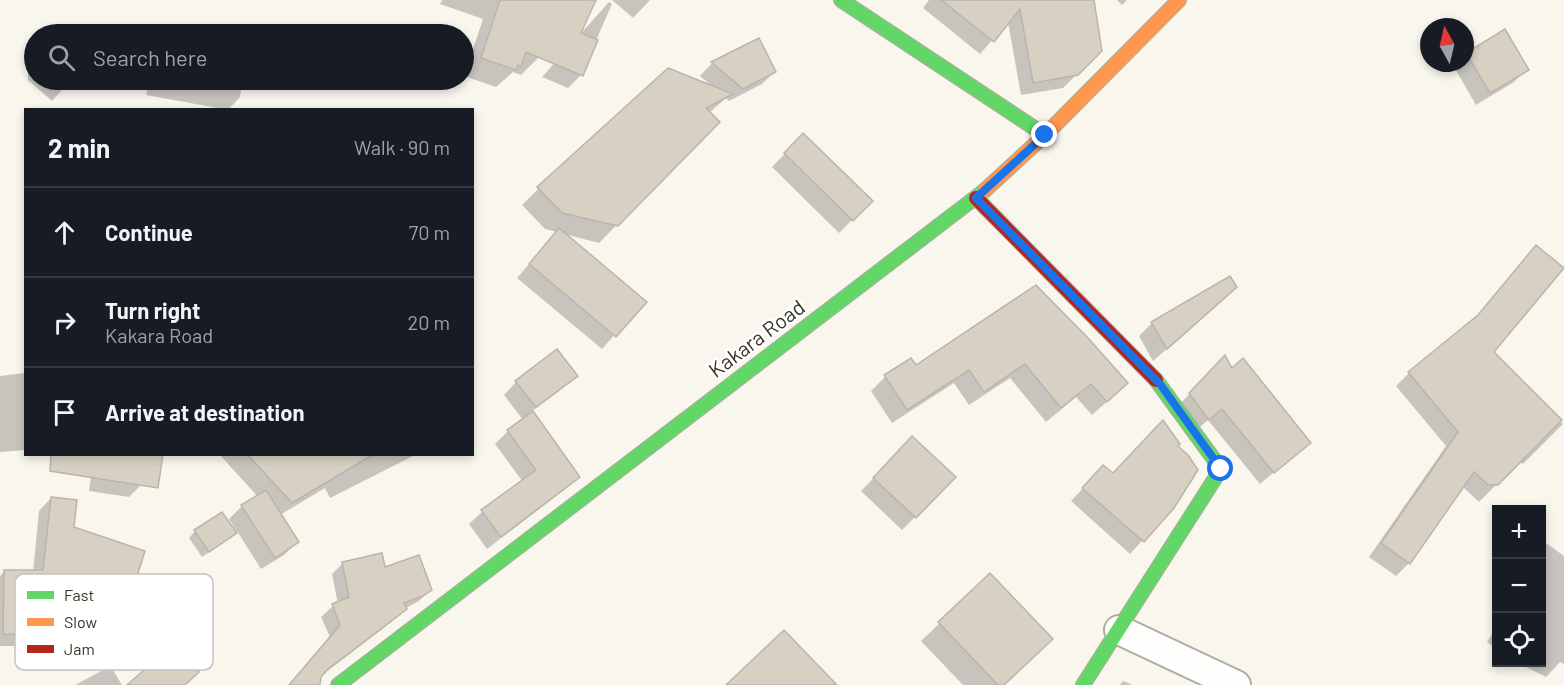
<!DOCTYPE html>
<meta charset="utf-8">
<style>
body{margin:0;font-family:Barlow,sans-serif;background:#20242c;color:#f1f3f6}
.controls{position:absolute;right:18px;bottom:18px;display:grid;overflow:hidden;border-radius:0px;box-shadow:0 3px 9px #0003}
.controls button{width:54px;height:54px;display:grid;place-items:center;padding:0;border:0;border-bottom:2px solid #363941;background:#171b24;color:#f1f3f6;font:30px sans-serif}
.compass{position:absolute;left:1420px;top:18px;width:54px;height:54px;border-radius:50%;background:#171b24;box-shadow:0 3px 9px #0003;rotate:352deg}
.stop{position:absolute;width:18px;height:18px;margin:-14px;border:4px solid #1a73e8;border-radius:50%;background:#fff}
.stop.end{background:#1a73e8;border-color:#fff;box-shadow:0 2px 6px #0008}
.list{margin:0;padding:0;list-style:none}
h2{display:flex;justify-content:space-between;align-items:center;height:78px;margin:0;padding:0 24px;font-size:26px}
h2 small{font-size:20px;font-weight:400;color:#9ea1a6}
.list li{display:grid;grid-template-columns:39px 1fr auto;gap:18px;align-items:center;box-sizing:border-box;height:90px;padding:0 24px;border-top:2px solid #363941}
.list b{display:block;font-size:22px;white-space:nowrap}
.list p{margin:0;font-size:20px;white-space:nowrap;color:#9ea1a6}
.list em{font-size:20px;font-style:normal;color:#9ea1a6}
.icon{flex:none;width:33px;height:33px;fill:none;stroke:currentColor;stroke-width:2;stroke-linecap:round;stroke-linejoin:round}
.map{position:relative;flex:none;width:1564px;height:685px;overflow:hidden}
.search{position:absolute;background:#171b24;box-shadow:0 3px 9px #0003;left:24px;top:24px;width:450px;height:66px;display:flex;align-items:center;gap:15px;box-sizing:border-box;padding:0 21px;border-radius:33px;color:#9ea1a6;font-size:22px}
.panel{position:absolute;background:#171b24;box-shadow:0 3px 9px #0003;left:24px;top:108px;width:450px;height:348px;border-radius:0px}
.map>svg:first-child{display:block}
</style>
<div class="map">
<svg width="1564" height="685" viewBox="0 0 1564 685">
<rect width="100%" height="100%" fill="#f9f6ee"/>
<!-- shadow -->
<g fill="#0003">
<path d="M442,0H558L539,57L521,75L513,72L496,87L467,77V67L483,19L440,4Z"/>
<path d="M612,0H650L633,18Z"/>
<path d="M929,0H1092L1101,50L1063,88L1021,95L1008,22L980,54L923,8Z"/>
<path d="M1117,0H1127L1122,5Z"/>
<path d="M609,2L612,4L581,75L568,88L542,77Z"/>
<path d="M211,24L252,31L251,34H200Z"/>
<path d="M759,40L775,71L762,84L729,101L726,98L709,113L718,122L599,243L564,234L644,302L602,349L517,278L557,232L545,229L522,205L539,188L714,88L700,76L712,63Z"/>
<path d="M1467,54L1527,69L1514,82L1476,105L1454,67L1457,63H1465Z"/>
<path d="M34,63V80H71L52,101L28,80V70Z"/>
<path d="M149,80H243L240,97L228,110L146,95Z"/>
<path d="M803,135L871,201L839,233L772,167Z"/>
<path d="M1536,247L1492,352L1563,424L1523,464L1520,461L1479,502L1462,486L1409,563L1396,576L1369,557L1446,446L1396,386L1409,373L1472,322Z"/>
<path d="M1036,287L1112,397L1092,415L1076,397L1046,422L1010,378L969,405L954,383L892,423L871,391L885,377L915,367Z"/>
<path d="M1223,299L1153,361L1139,336L1152,323Z"/>
<path d="M1212,370H1232L1309,442L1260,484L1208,420L1195,431L1177,407Z"/>
<path d="M26,373V450L0,452V376Z"/>
<path d="M576,376L563,388L531,412L578,476L565,489L487,549L469,524L482,512L523,482L495,444L508,431L523,420L504,395L516,382Z"/>
<path d="M900,451L915,517L902,530L861,491Z"/>
<path d="M94,454L142,484L129,497L89,491Z"/>
<path d="M219,454H417L330,498L325,488L280,515L297,542L284,555L261,569L237,531L229,539L202,557L189,538L195,531L234,532L236,530L229,519L242,506L258,497Z"/>
<path d="M1113,475L1173,507L1130,554L1071,501L1091,480Z"/>
<path d="M51,498L73,528L144,551L131,589L119,601L89,591L83,627L70,639L44,634L32,646H0V576L4,572H33L39,511Z"/>
<path d="M1542,540L1564,556V664L1560,662L1546,677L1516,662H1542Z"/>
<path d="M343,563L383,569L430,589L419,601L404,609L394,620L321,676L318,685H289L330,637L321,617L333,606L338,604L332,574Z"/>
<path d="M990,575L1003,685H963L921,641Z"/>
<path d="M1496,628V649L1487,642Z"/>
<path d="M103,670H113L122,685H75Z"/>
<path d="M1123,681L1133,685H1120Z"/>
</g>
<!-- building -->
<g fill="#d8d0c2" stroke="#bab5ab" stroke-width="1.5">
<path d="M500,0H596L581,33L598,40L583,76L526,52L521,67L518,65L516,70L481,58Z"/>
<path d="M941,0H1094L1102,51L1078,75L1033,83L1020,9L994,42Z"/>
<path d="M1505,29L1529,70L1490,93L1466,53Z"/>
<path d="M759,38L776,72L743,89L711,62Z"/>
<path d="M668,68L733,94L706,108L720,122L618,226L562,213L537,187Z"/>
<path d="M803,133L873,201L853,221L784,153Z"/>
<path d="M559,228L647,302L616,337L529,264Z"/>
<path d="M1536,245L1564,268L1494,352L1562,420L1498,485H1488L1474,472L1410,564L1381,543L1458,432L1408,372L1478,315Z"/>
<path d="M1230,276L1237,287L1167,349L1151,322Z"/>
<path d="M1036,285L1089,339L1128,383L1107,402L1091,384L1061,408L1025,364L984,392L969,370L907,410L884,375L911,358L916,365Z"/>
<path d="M557,349L578,376L536,407L515,381Z"/>
<path d="M1225,355L1232,368L1243,358L1311,443L1274,473L1222,409L1209,420L1189,393Z"/>
<path d="M533,411L580,477L501,537L481,510L536,470L507,430Z"/>
<path d="M1163,420L1180,444L1178,446L1188,455L1198,470L1174,508L1144,542L1082,488L1103,465L1113,473Z"/>
<path d="M912,436L956,477L916,518L873,478Z"/>
<path d="M51,454H163L158,488L50,471Z"/>
<path d="M247,454H374L292,503Z"/>
<path d="M266,490L299,542L275,558L241,505Z"/>
<path d="M51,497L77,500L74,527L145,551L133,589L93,577L84,627L44,620V635L3,634L4,570H43Z"/>
<path d="M222,512L237,533L209,552L194,530Z"/>
<path d="M382,553L385,567L419,555L432,590L423,596L404,603L407,609L327,670L321,677L320,685H289L340,625L332,604L349,597L342,562Z"/>
<path d="M990,573L1053,639L1004,685H998L938,622Z"/>
<path d="M784,630L837,685H726Z"/>
<path d="M174,644L199,672L185,685H127Z"/>
</g>
<g fill="none" stroke-linecap="round" stroke-linejoin="round">
<!-- street casing -->
<g stroke="#b0aca2" stroke-width="32">
<path id="street" d="M1119,630L1236,685"/>
</g>
<!-- fast casing -->
<g stroke="#b0aca2" stroke-width="16">
<g id="fast">
<path d="M841,0L1045,135"/>
<path d="M338,685L984,191"/>
<path d="M1083,685L1221,469L1156,380"/>
</g>
</g>
<!-- slow casing -->
<g stroke="#b0aca2" stroke-width="16">
<path id="slow" d="M984,191L1045,135L1179,0"/>
</g>
<!-- jam casing -->
<g stroke="#b0aca2" stroke-width="16">
<path id="jam" d="M976,198L1156,380"/>
</g>
<!-- street -->
<use href="#street" stroke="#fefefc" stroke-width="28"/>
<!-- fast -->
<use href="#fast" stroke="#63d668" stroke-width="14"/>
<!-- slow -->
<use href="#slow" stroke="#ff974d" stroke-width="14"/>
<!-- jam -->
<use href="#jam" stroke="#b3261e" stroke-width="14"/>
</g>
<g fill="none" stroke-linecap="round" stroke-linejoin="round">
<!-- route -->
<path stroke="#1a73e8" stroke-width="8" d="M1045,135L976,198L1160,384L1221,469"/>
</g>
<g text-anchor="middle" stroke-width="5" stroke-linejoin="round" paint-order="stroke">
<!-- street labels -->
<g font-size="21" fill="#393325" stroke="#fff">
<text transform="translate(757 339) rotate(-37)" y="7">Kakara Road</text>
</g>
</g>
<!-- legend -->
<rect x="15" y="574" width="198" height="96" rx="9" fill="#fff" stroke="#c4c2be" stroke-width="1.5"/>
<rect x="27" y="591" width="27" height="8" fill="#63d668"/>
<rect x="27" y="618" width="27" height="8" fill="#ff974d"/>
<rect x="27" y="645" width="27" height="8" fill="#b3261e"/>
<g font-size="16" fill="#393325">
<text x="64" y="601">Fast</text>
<text x="64" y="628">Slow</text>
<text x="64" y="655">Jam</text>
</g>
</svg>
<div class="controls">
<button>+</button>
<button>−</button>
<button><svg class="icon" aria-label="locate" viewBox="0 0 24 24"><circle cx="12" cy="12" r="6"/><path d="M12 2v4M12 18v4M2 12h4M18 12h4"/></svg></button>
</div>
<svg class="compass" viewBox="-18 -18 36 36"><path d="M0-13l5 13h-10z" fill="#e53935"/><path d="M0 13l5-13h-10z" fill="#9ea1a6"/></svg>
<div class="stop" style="left:1221px;top:469px"></div>
<div class="stop end" style="left:1045px;top:135px"></div>
<div class="search"><svg class="icon" aria-label="search" viewBox="0 0 24 24"><circle cx="10" cy="10" r="6"/><path d="M15 15l6 6"/></svg>Search here</div>
<section class="panel">
<h2>2 min<small>Walk · 90 m</small></h2>
<ul class="list">
<li><svg class="icon" aria-label="ahead" viewBox="0 0 24 24"><path d="M12 20V5M6 11l6-6 6 6"/></svg><div><b>Continue</b></div><em>70 m</em></li>
<li><svg class="icon" aria-label="right" viewBox="0 0 24 24"><path d="M7 20v-9h11M14 6l5 5-5 5"/></svg><div><b>Turn right</b><p>Kakara Road</p></div><em>20 m</em></li>
<li><svg class="icon" aria-label="arrive" viewBox="0 0 24 24"><path d="M6 21V4h12l-3 4 3 4H6"/></svg><div><b>Arrive at destination</b></div></li>
</ul>
</section>
</div>
